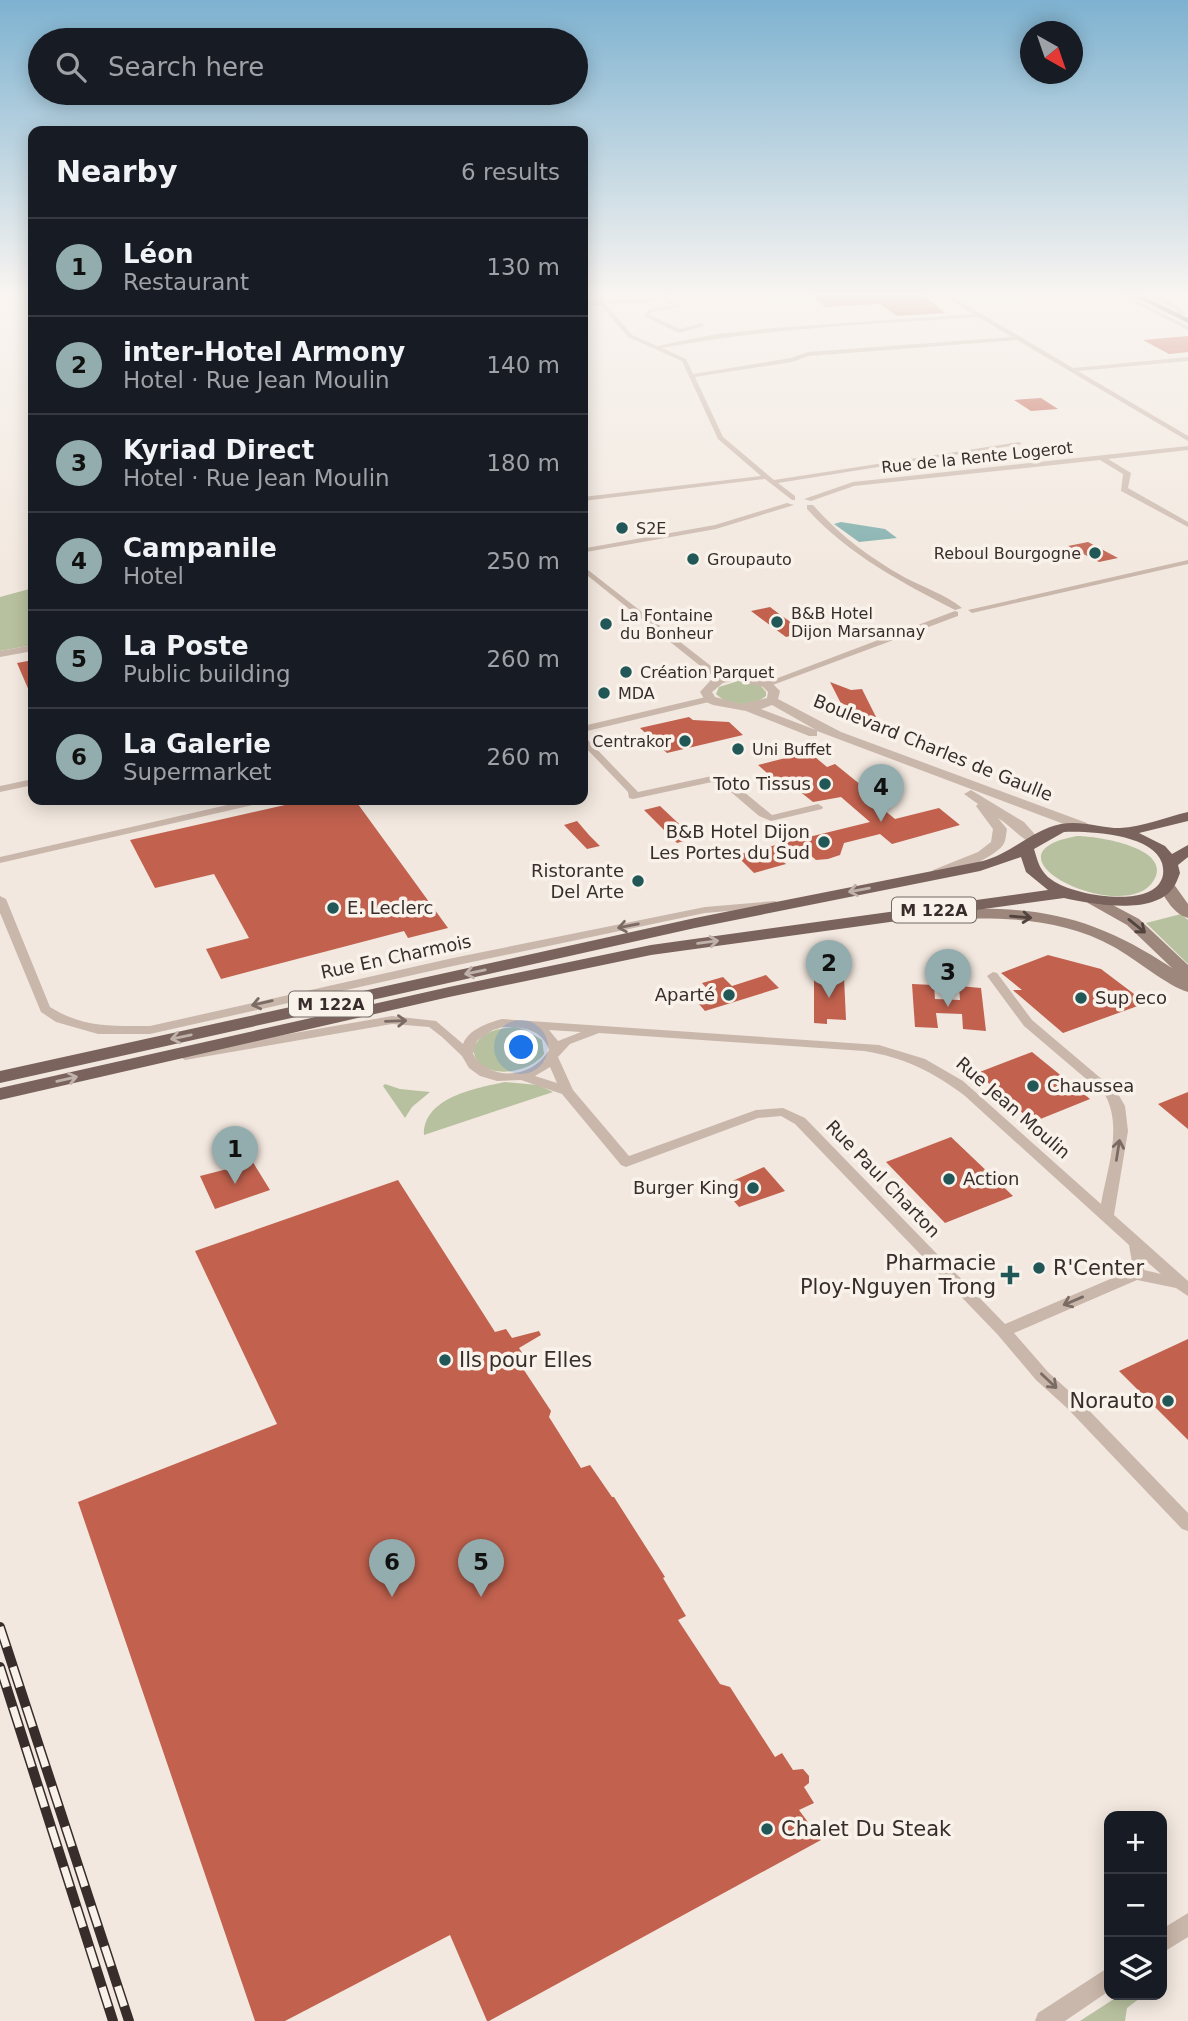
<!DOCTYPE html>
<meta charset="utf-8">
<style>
body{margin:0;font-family:"DejaVu Sans",sans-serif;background:#20242c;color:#f1f3f6}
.controls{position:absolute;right:21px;bottom:21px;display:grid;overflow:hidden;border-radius:14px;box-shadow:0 4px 18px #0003}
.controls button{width:63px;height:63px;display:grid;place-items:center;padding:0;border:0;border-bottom:2px solid #363941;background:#171b24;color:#f1f3f6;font:35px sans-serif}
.compass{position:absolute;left:1020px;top:21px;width:63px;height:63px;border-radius:50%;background:#171b24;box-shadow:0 4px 18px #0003;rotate:140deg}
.you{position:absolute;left:522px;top:1048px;width:24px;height:24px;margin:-18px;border:5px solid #fff;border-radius:50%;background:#1a73e8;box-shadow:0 0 0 10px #1a73e833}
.badge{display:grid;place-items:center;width:46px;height:46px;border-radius:50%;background:#93adae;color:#111;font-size:23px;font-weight:700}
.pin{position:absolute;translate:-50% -58px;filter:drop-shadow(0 2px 4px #0008)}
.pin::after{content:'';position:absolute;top:37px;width:24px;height:21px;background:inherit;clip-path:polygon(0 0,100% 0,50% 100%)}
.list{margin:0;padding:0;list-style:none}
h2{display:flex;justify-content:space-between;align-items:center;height:91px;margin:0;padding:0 28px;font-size:30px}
h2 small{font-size:23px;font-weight:400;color:#9ea1a6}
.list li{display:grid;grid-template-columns:46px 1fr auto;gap:21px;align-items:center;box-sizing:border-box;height:98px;padding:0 28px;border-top:2px solid #363941}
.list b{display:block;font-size:26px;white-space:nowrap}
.list p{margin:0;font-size:23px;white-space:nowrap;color:#9ea1a6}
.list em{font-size:23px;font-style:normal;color:#9ea1a6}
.icon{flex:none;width:38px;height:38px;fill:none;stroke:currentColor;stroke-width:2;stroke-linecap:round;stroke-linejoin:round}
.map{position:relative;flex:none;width:1188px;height:2021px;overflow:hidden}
.search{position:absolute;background:#171b24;box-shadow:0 4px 18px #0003;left:28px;top:28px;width:560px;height:77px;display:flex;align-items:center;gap:18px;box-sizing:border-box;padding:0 24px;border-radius:38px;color:#9ea1a6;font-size:26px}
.panel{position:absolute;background:#171b24;box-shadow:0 4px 18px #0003;left:28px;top:126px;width:560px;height:679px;border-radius:14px}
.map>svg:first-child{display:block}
</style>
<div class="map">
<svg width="1188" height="2021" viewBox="0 0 1188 2021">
<rect width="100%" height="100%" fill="#f2e8df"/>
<!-- green -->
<g fill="#b8c19f">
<path d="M33,588V645L0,651V597Z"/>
<path d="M738,681L760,685L766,692V696C752,707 729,707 716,694L719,687Z"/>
<path d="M1077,836C1095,836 1173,847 1154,880C1127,928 972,855 1077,836Z"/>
<path d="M1181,914L1188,920V964L1146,923Z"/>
<path d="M516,1027L526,1030L542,1040L544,1054C529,1075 476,1082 473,1048C482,1031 498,1028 516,1027Z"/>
<path d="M505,1082L538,1085L553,1092L424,1135C423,1097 477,1088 505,1082Z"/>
<path d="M385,1084L400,1089L430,1092L412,1107L405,1118L383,1086Z"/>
<path d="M1120,1995H1144L1127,2008L1125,2021H1080Z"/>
</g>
<!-- water -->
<path fill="#7faeac" d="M841,522L885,529L897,538L859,542L834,524Z"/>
<!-- building -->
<g fill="#c1614e">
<path d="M808,293H921L945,313L897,316L880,304L825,307Z"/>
<path d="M1188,336V352L1169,354L1143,340Z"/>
<path d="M1041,398L1058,409L1031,411L1014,400Z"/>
<path d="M1088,542L1118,558L1099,562L1068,546Z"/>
<path d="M770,607L782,616L805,632L786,637L751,611Z"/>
<path d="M33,660V700L17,663Z"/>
<path d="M830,682L851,690L862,689L876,717H848Z"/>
<path d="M689,717L693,720L729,722L743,735L667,753L640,728Z"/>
<path d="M809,752L827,767L835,764L867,790L861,791L895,819L939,808L960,825L892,844L880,834L844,843L840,855L828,859L816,860L808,853L781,860L786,864L754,873L736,855L870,822L841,797L813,802L783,778L775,780L758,765Z"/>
<path d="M307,800H355L448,928L408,938L404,931L221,979L206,949L249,938L214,874L155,888L130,840Z"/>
<path d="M660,806L694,838L677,843L644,810Z"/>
<path d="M577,821L589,835L600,846L587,849L564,825Z"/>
<path d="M1048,955L1101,969L1146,1003L1063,1033L1015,992L1013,990H1022L1001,973Z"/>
<path d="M766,975L779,988L705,1011L693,997L710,992L702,983L723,977L732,986Z"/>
<path d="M814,975L844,977L846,1020L827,1019V1024L814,1023Z"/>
<path d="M912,984L934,985L935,999L960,1000L959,986L981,988L986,1031L963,1029L962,1014L936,1013L938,1028L915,1027Z"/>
<path d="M1032,1052L1090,1099L1033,1122L977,1073Z"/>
<path d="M1188,1092V1129L1158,1104Z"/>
<path d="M951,1137L1013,1196L945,1223L886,1162Z"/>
<path d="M251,1159L270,1190L215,1209L200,1176L239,1166L238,1163Z"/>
<path d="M764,1167L785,1191L739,1207L721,1186Z"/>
<path d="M398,1180L495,1332L506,1329L512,1338L539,1331L541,1335L519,1348L525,1357L518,1361L551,1411L549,1417L581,1468L590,1465L612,1497H614L665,1577L663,1578L686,1616L678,1620L720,1684L730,1687L775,1757L782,1753L793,1770L803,1769L809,1776V1783L804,1787L814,1803L799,1810L821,1840L489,2021H487L450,1935L285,2021H255L78,1502L277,1424L195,1251Z"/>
<path d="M1188,1339V1440L1119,1371Z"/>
</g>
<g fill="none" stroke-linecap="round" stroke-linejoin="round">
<!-- minor -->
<g fill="#cab7ab" fill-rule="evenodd">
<path d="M590,293H596L603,301L642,299L673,293H684L666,298L680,305V307L652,312L649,315L680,329L702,323L704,326L679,333L644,316L648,310L673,305L661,299L642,303L606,304L632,335L657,346L717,334L775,328L973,314L939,293H946L1073,368L1188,357V361L1078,371L1188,436V441L1017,340L809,356L792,362L695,377L723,437L774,480L1019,442L1022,444L778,483L795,496V500H792L765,479L583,501V497L761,476L718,439L682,361L628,337L600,305L583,306V302H598ZM978,317L1012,337L808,352L791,358L693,374L686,359L662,348C766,328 873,324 978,317Z"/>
<path d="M1115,293H1122L1188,326V330Z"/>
<path d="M1143,293C1158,293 1176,303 1186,314L1181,315L1174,308Z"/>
<path d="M1188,446V450L1108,459L1131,473L1128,488L1188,522V527L1121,491L1123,474L1100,460L854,486L811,501L804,499L853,482Z"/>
<path d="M787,503L794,505L716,529L586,552L583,551L586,548L715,525Z"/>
<path d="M807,505H813C839,535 869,557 904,577C923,587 946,595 962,608L955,610C901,582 849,555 807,509Z"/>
<path d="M1188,560V564L972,613L968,610Z"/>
<path d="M583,566L725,677V681H719L583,572Z"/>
<path d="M955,611L958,612V616L770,686H764L762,684Z"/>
<path d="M33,645V651L0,657V651Z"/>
<path d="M710,696L713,697V701L583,732V726Z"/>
<path d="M583,737L586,738L638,792L712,776L732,782L772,815L818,804L823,807L822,809L771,821L759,816L724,786L712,782L633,799L629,798L628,792L583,745Z"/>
<path d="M33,779V785L0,792V786Z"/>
<path d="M249,800H266L261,803L0,863V857Z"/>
<path d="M0,896L6,899L50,1007C83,1028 113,1026 150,1026L453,958L705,907L775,901L781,904L775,907L705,913L453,966L150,1034H98L56,1022L41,1012L0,913Z"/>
<path d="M993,972L997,973L1032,1020L1117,1092L1125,1106L1128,1131L1114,1215L1188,1281V1296L1176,1288L1137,1280L1014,1333L1048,1372L1079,1400L1188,1513V1531L1182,1529L1067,1408L1036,1380L998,1335L795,1124L781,1116L758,1118L626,1167L621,1165L562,1094L521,1080L497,1081L480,1076L469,1068L462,1056L442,1037L429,1027L392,1024L185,1060L179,1056L185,1052L392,1016L436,1021L463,1044C469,1029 488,1023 502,1019L879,1045L925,1059L963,1081L1101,1204C1107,1169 1123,1127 1105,1095L1024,1026L987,976ZM503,1027C523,1027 542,1029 549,1050C533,1078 491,1083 473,1054L477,1041L493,1030ZM549,1030L581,1032L558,1041ZM599,1033L864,1051C903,1057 934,1072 965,1096L1129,1245L1132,1262L1129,1271L1005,1324L805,1118L783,1108L756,1110L629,1156L573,1090L558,1057L570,1044ZM550,1067L557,1083L535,1076ZM1146,1261L1161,1274L1144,1270Z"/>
<path d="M1188,1913V1937L1162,1953V1929Z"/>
<path d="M1109,1967V1991L1065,2021H1035L1038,2013Z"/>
</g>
<!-- tertiary -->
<g fill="#cab7ab" fill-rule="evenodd">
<path d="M737,674L771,682L780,691L778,699L841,732L1087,823L1089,826L1087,829H1077L817,731V736H809L746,711L713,705L706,702L700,692L711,680ZM737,680L763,687L768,692L767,698L741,704L715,697L712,692L723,683ZM772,705L816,730L761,709Z"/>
<path d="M971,790L1024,822L1040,840L1033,844C1023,840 1009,825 998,818L1007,829C1006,834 1006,841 1003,845C995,857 947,879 933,876L931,873L933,870L978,852L991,842L993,829L976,806L978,804L964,794Z"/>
</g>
<!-- secondary -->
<g fill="#9d867c" fill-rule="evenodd">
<path d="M1167,881L1173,883L1188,904V918C1174,914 1165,899 1159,886Z"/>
<path d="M1094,895L1139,919L1188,965V992C1169,987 1134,958 1114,947C1057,915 992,917 928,920L920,915C928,906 949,909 961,909C1047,906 1101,921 1172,968L1127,925L1088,903L1086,900Z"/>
</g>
<!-- primary -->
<g fill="#79635c" fill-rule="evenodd">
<path d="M1127,293H1137L1188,318V323Z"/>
<path d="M1188,812V821L1139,833L1165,846L1172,854L1188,845V857L1178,865L1180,873C1178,878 1176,884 1173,888C1153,916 1091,904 1064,898L651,955L449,997L0,1100V1088L449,987L651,945L1048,890L1026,872L1021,857L980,871L695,928L0,1083V1071L695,918L983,861C1012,853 1032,830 1061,824C1081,820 1100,828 1120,828C1143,827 1166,817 1188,812ZM1064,832C1090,831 1152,834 1162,863C1164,871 1164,877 1159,884C1141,907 1073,895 1052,880C1040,872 1038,862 1034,849Z"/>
</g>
<!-- rail casing -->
<g stroke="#382d2a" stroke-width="10">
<g id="rail">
<path d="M0,1627L129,2021"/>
<path d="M0,1667L113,2021"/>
</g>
</g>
<!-- rail -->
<use href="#rail" stroke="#f9f2eb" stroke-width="7" stroke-dasharray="21" stroke-linecap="butt"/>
</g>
<!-- one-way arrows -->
<defs><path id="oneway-shaft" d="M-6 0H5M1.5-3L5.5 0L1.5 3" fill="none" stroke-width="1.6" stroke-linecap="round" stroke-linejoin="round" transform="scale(1.75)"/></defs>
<g stroke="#bfb2ab">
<use href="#oneway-shaft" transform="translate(859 890) rotate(170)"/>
<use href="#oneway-shaft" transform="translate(708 942) rotate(-8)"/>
<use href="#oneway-shaft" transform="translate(475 972) rotate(168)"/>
<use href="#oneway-shaft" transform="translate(181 1037) rotate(168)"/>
<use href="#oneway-shaft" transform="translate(67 1079) rotate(-13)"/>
</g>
<g stroke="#51433e">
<use href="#oneway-shaft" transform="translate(1021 917) rotate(5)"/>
<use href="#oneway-shaft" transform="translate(1137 926) rotate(39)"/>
</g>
<g stroke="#7a6b64">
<use href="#oneway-shaft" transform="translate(628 926) rotate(169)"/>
<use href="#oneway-shaft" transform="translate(262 1003) rotate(167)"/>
<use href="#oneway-shaft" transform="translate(396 1021) rotate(-2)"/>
<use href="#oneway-shaft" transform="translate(1118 1150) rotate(-81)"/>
<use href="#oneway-shaft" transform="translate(1073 1301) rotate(157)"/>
<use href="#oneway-shaft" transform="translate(1049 1381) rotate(43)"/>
</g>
<!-- sky -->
<linearGradient id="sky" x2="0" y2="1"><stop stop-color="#7eb2d0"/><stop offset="0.51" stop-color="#f9f5f1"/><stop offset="1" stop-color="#f9f5f1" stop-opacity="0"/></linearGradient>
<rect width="1188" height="576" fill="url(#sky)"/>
<!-- markers -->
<g fill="#215857" stroke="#f9f2eb" stroke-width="2.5">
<circle cx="622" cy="528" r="7"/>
<circle cx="1095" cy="553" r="7"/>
<circle cx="693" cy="559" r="7"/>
<circle cx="777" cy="622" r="7"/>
<circle cx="606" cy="624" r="7"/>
<circle cx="626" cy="672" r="7"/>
<circle cx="604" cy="693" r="7"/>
<circle cx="685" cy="741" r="7"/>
<circle cx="738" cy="749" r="7"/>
<circle cx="825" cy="784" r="7"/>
<circle cx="824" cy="842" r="7"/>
<circle cx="638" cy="881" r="7"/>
<circle cx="333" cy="908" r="7"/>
<circle cx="729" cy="995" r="7"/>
<circle cx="1081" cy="998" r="7"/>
<circle cx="1033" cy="1086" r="7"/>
<circle cx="949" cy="1179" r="7"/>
<circle cx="753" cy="1188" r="7"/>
<circle cx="1039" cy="1268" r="7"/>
<path d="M1006.5 1264.5h7v7h7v7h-7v7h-7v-7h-7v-7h7z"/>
<circle cx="445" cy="1360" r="7"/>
<circle cx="1168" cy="1401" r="7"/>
<circle cx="767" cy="1829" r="7"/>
</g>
<g text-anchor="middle" stroke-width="7" stroke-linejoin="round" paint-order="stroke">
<!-- far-street labels -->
<g font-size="16" fill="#382d2a" stroke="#f9f2eb">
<text transform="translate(977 457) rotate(-6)" y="6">Rue de la Rente Logerot</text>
</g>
<!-- far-poi labels -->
<g font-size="16" fill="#382d2a" stroke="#f9f2eb" text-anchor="start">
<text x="636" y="534">S2E</text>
<text x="1081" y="559" text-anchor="end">Reboul Bourgogne</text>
<text x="707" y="565">Groupauto</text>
<text x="791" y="619">B&amp;B Hotel<tspan x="791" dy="18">Dijon Marsannay</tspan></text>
<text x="620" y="621">La Fontaine<tspan x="620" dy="18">du Bonheur</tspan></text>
<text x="640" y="678">Création Parquet</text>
<text x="618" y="699">MDA</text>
<text x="671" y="747" text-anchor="end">Centrakor</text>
<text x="752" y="755">Uni Buffet</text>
</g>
<!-- shield labels -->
<g fill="#f9f2eb" stroke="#726864" stroke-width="2">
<rect x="892" y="897.5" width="84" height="25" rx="5"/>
<rect x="289" y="991.5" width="84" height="25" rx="5"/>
</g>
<g font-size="16" font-weight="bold" fill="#382d2a">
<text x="934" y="916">M 122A</text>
<text x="331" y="1010">M 122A</text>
</g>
<!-- street labels -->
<g font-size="18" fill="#382d2a" stroke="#f9f2eb">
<text transform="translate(933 748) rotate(22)" y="6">Boulevard Charles de Gaulle</text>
<text transform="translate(396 957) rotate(-12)" y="6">Rue En Charmois</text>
<text transform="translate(1013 1108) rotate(41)" y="6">Rue Jean Moulin</text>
<text transform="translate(883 1179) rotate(46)" y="6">Rue Paul Charton</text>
</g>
<!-- poi labels -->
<g font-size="18" fill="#382d2a" stroke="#f9f2eb" text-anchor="end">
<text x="811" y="790">Toto Tissus</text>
<text x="810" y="838">B&amp;B Hotel Dijon<tspan x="810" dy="21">Les Portes du Sud</tspan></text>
<text x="624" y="877">Ristorante<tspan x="624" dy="21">Del Arte</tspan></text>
<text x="347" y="914" text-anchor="start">E. Leclerc</text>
<text x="715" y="1001">Aparté</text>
<text x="1095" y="1004" text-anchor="start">Sup eco</text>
<text x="1047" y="1092" text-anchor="start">Chaussea</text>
<text x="963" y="1185" text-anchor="start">Action</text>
<text x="739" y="1194">Burger King</text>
</g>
<!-- near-poi labels -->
<g font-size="21" fill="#382d2a" stroke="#f9f2eb" text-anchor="start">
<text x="996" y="1270" text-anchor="end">Pharmacie<tspan x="996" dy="24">Ploy-Nguyen Trong</tspan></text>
<text x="1053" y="1275">R'Center</text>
<text x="459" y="1367">Ils pour Elles</text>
<text x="1154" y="1408" text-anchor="end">Norauto</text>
<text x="781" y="1836">Chalet Du Steak</text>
</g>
</g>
</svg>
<div class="controls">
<button>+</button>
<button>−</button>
<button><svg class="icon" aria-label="layers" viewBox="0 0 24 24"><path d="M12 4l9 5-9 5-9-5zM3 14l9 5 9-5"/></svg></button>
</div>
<svg class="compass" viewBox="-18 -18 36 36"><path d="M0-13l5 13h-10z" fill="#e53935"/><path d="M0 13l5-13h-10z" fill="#9ea1a6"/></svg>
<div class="you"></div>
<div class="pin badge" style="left:235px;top:1184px">1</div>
<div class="pin badge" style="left:829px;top:998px">2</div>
<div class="pin badge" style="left:948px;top:1007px">3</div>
<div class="pin badge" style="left:881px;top:822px">4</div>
<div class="pin badge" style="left:481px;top:1597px">5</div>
<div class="pin badge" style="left:392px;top:1597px">6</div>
<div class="search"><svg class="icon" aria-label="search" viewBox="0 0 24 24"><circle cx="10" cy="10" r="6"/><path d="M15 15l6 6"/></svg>Search here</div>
<section class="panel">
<h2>Nearby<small>6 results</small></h2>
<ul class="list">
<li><span class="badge">1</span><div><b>Léon</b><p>Restaurant</p></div><em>130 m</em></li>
<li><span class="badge">2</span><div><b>inter-Hotel Armony</b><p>Hotel · Rue Jean Moulin</p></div><em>140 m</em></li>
<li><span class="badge">3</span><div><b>Kyriad Direct</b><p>Hotel · Rue Jean Moulin</p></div><em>180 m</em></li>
<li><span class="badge">4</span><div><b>Campanile</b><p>Hotel</p></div><em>250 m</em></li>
<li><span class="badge">5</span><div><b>La Poste</b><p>Public building</p></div><em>260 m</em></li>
<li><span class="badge">6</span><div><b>La Galerie</b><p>Supermarket</p></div><em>260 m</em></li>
</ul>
</section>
</div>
